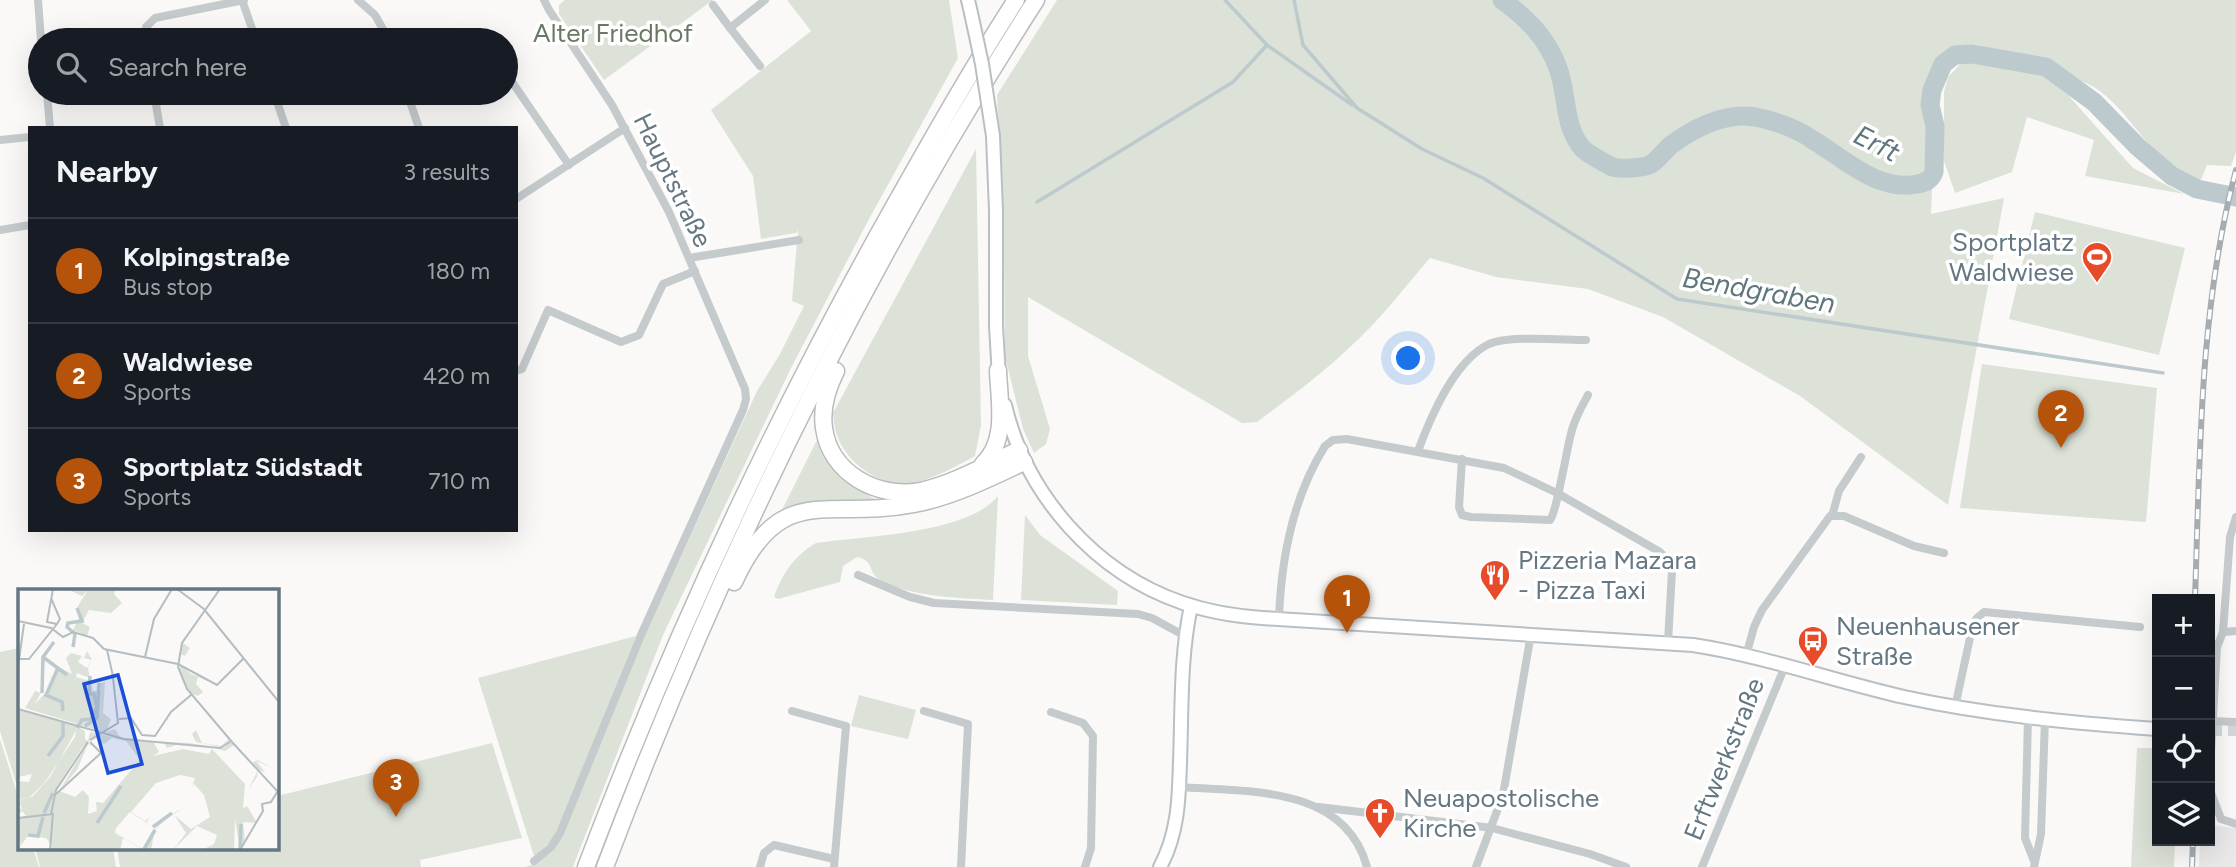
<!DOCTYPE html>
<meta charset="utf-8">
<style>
body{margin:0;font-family:Figtree,sans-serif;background:#242831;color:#f1f3f6}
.controls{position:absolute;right:21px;bottom:21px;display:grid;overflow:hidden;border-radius:0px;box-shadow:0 7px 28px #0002}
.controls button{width:63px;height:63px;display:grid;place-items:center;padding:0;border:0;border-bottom:2px solid #363941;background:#171b24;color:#f1f3f6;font:35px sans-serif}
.you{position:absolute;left:1409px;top:359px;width:24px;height:24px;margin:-18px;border:5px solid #fff;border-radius:50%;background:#1a73e8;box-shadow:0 0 0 10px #1a73e833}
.badge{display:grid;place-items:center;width:46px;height:46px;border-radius:50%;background:#b45309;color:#fff;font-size:23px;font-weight:700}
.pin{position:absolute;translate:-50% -58px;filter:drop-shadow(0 2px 4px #0008)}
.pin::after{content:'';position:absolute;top:37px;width:24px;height:21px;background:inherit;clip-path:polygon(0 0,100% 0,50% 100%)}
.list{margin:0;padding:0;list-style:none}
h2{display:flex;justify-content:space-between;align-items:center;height:91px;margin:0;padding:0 28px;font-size:30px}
h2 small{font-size:23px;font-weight:400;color:#9ea1a6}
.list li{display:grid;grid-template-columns:46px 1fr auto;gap:21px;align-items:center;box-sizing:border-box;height:105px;padding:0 28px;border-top:2px solid #363941}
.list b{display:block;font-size:26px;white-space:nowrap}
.list p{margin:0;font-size:23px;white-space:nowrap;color:#9ea1a6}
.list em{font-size:23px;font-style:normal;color:#9ea1a6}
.icon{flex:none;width:38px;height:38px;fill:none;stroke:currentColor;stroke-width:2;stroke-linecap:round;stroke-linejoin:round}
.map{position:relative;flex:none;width:2236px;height:867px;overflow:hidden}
.search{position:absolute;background:#171b24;box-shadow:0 7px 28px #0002;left:28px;top:28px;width:490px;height:77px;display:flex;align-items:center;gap:18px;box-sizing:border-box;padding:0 24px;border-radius:38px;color:#9ea1a6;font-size:26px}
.panel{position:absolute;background:#171b24;box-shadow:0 7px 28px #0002;left:28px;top:126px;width:490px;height:406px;border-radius:0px}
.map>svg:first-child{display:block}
</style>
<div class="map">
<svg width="2236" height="867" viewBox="0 0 2236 867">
<rect width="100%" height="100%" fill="#faf9f7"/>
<!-- built -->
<path fill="#e8e9e8" d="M2210,825L2236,828V867H2199L2200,841H2210Z"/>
<!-- green -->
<g fill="#dce2d8">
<path d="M565,0H713L604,80L559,14V5Z"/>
<path d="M787,0H949L958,58L869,219L790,370L663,635L573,867H526L535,863L552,847L640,646L757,391L780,354L804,306L792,301L798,230L796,233L761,239L753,176L711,110L811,31Z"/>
<path d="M1057,0H2236V152L2231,166L2207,165L2200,182C2191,177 2179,173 2171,167C2143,144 2125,107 2094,87C2066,71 1987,46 1956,55C1947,57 1941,64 1937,72C1926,97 1933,105 1933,129C1934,157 1932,186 1931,214L2004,198L1948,505L1800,396L1663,317L1588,289L1496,277L1430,258C1404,288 1380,320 1350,347C1321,375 1289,398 1257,422L1242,423L1028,297V356L1050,429L1046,444L1034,453L1023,429L1005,356L1004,252L997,95Z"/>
<path d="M1985,57L2041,75L2068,95L2133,168L2184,194L2085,176L2094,140L2027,117L2012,172L1955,193L1944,161V92L1948,77L1962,62Z"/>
<path d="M976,149L981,425L975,456C957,466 919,487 898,484C873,481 845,460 837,435C834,428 834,420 833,413Z"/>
<path d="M2035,212L2185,248L2159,355L2009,319Z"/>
<path d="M1982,364L2157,388L2146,522L1960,508Z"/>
<path d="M818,438C825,473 850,484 878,501H815L781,512Z"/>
<path d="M998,496L993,600C959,598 908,597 879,579C867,571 875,561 857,557L843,566L840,582L778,599L774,597C782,574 794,556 816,543C863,536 968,534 998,496Z"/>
<path d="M1025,515L1040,535L1118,591L1117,605L1021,600Z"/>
<path d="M636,636L560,824L551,841L534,856L478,678Z"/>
<path d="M19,648V793L0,731V652Z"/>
<path d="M859,695L916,710L908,739L851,726Z"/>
<path d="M0,739L19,799V848H33L39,867H0Z"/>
<path d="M492,743L522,838L420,860L421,867H120L117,848H276L277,796Z"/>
<path d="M2137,748H2157V841H2175L2174,867H2131Z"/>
<path d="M35,848H113L116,867H40Z"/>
</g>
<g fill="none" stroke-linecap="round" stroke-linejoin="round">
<!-- stream -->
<g stroke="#bdcacd" stroke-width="3.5">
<path d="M1225,0L1267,45L1352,105"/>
<path d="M1294,0L1303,45L1357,108L1422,149L1483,178L1677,299L2163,373"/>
<path d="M1037,202L1233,82L1267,45"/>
</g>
<!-- river -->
<path stroke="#bdcacd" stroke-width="19" d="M1502,0C1527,18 1547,38 1558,68C1568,95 1563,127 1583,149C1589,155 1602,161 1610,166C1618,170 1644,168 1651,164C1659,159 1664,151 1671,145C1697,126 1731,109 1764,119C1780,123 1800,131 1813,140C1845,159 1877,192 1918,184C1926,182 1931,180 1934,172L1935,126L1930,105L1932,90L1943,64L1955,55L1972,54L2046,67L2094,102L2138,147L2172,176L2197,189L2236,197"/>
<!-- secondary-tunnel -->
<path stroke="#d4d8da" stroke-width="12" stroke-dasharray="12 6" stroke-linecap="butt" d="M2210,730H2236"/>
<!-- secondary casing -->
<g stroke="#b9bfc3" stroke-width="16">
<g id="secondary">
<path d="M968,0L971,13"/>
<path d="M993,136L996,211V326L999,377"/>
<path d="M1005,405C1026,495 1095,573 1183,603C1209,612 1235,616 1262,618L1693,645C1764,656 1834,681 1904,697C1987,715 2073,723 2157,729"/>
<path d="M1160,867C1178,834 1179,799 1180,762C1182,710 1180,657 1191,606"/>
</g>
</g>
<!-- highway casing -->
<g stroke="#b8bcbf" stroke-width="19">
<g id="highway">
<path d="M836,371C827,389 821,407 824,428C830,473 877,499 920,491C954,484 987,464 1019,450"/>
<path d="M983,464C1008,441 999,401 998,370"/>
<path d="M734,582C781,479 828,521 914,504C952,497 990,478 1024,462"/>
<path d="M586,867C672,640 773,421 892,210C932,139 972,68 1016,0"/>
<path d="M605,867C719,565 861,272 1036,0"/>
</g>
</g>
<!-- street -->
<g stroke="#c5cacd" stroke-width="8">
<path d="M38,0L41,40"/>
<path d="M242,0L256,40"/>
<path d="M358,0L375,15L389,40"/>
<path d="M713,5L730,28"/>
<path d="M146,40V27L155,18L244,0"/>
<path d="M760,66L730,28L765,0"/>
<path d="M506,73L569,165"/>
<path d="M47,93L50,128"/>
<path d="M154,93L160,128"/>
<path d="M274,93L286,128"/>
<path d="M407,93L419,128"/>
<path d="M0,140L30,137"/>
<path d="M516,199L625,128"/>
<path d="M0,230L30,225"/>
<path d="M689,258L799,240"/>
<path d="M516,371L522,369L548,310L621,342L639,335L663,284L695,271"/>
<path d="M1418,451C1431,416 1454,361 1489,344C1509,335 1563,340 1586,340"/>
<path d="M1462,459L1459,507L1462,515L1471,517L1550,520C1557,512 1567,446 1572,430C1575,418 1582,406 1588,395"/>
<path d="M1832,516L1839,491L1861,457"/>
<path d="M858,575L910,597L934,603L1138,614L1152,618L1185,636"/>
<path d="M1279,619C1281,559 1293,497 1325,446L1333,440L1347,439L1504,468L1557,493L1660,552L1669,561L1672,571L1668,642"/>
<path d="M2223,632L2236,631"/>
<path d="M1746,656L1754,627L1762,610L1830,516H1844L1914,546L1944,553"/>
<path d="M1955,707L1973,624L1977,618L1984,612L2140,627"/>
<path d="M792,711L846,726L834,867"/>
<path d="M924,711L968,724L961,867"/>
<path d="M1051,712L1083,723L1093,736L1091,848L1085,867"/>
<path d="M2028,717L2025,838L2034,861"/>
<path d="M2211,721L2236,722"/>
<path d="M2210,769L2217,647L2223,632L2230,537L2236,517"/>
<path d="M1179,787C1247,792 1345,785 1367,867"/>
<path d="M2210,790L2221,819L2236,824"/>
<path d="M1319,807L1492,828L1590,854L1626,867"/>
<path d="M534,861L551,847L560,833L641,635L743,410L746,399L745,389L669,212L612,105L549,10L544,0"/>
<path d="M760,867L764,853L774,845L834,859"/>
<path d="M1476,867L1503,795L1531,634"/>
<path d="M1702,867L1785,666"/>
<path d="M2034,867L2041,834L2045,719"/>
</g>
<!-- secondary -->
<use href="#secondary" stroke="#fff" stroke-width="12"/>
<!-- highway -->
<use href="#highway" stroke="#fff" stroke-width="16"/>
<!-- rail casing -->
<g stroke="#a5adb2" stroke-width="6">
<g id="rail">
<path d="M2195,599C2200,456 2199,309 2236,170"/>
<path d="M2192,867L2193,841"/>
</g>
</g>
<!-- rail -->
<use href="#rail" stroke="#fff" stroke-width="3.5" stroke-dasharray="10" stroke-linecap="butt"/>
<!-- secondary-bridge casing -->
<g stroke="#b9bfc3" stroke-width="16" stroke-linecap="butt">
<path id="secondary-bridge" d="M971,13L982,64L993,136"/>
</g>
<!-- secondary-bridge -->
<use href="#secondary-bridge" stroke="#fff" stroke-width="12"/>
</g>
<!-- icons -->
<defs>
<g id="stadium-pin" transform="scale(1.575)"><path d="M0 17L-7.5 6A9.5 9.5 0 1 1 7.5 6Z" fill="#e74b2a" stroke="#fff"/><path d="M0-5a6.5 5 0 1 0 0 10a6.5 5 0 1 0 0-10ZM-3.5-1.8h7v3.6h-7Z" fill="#fff"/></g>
<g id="restaurant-pin" transform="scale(1.575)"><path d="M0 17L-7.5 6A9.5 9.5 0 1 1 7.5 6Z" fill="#e74b2a" stroke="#fff"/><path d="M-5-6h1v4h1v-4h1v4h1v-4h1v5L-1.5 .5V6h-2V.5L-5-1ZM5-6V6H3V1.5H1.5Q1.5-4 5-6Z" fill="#fff"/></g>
<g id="bus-pin" transform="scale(1.575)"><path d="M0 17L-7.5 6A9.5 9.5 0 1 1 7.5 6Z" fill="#e74b2a" stroke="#fff"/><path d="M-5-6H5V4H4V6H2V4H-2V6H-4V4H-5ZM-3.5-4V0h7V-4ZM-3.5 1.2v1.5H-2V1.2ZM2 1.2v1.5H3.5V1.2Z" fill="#fff"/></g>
<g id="church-pin" transform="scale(1.575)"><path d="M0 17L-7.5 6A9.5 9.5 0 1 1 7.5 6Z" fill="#e74b2a" stroke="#fff"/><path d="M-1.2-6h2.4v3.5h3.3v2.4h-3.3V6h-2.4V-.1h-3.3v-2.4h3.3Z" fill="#fff"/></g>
</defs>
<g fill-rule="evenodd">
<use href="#stadium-pin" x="2097" y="257"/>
<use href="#restaurant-pin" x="1495" y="575"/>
<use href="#bus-pin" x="1813" y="641"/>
<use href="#church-pin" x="1380" y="813"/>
</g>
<g text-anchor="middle" stroke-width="7" stroke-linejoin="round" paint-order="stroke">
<!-- park labels -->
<g font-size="26" fill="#687a63" stroke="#fff">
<text x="613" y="42">Alter Friedhof</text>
</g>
<!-- street labels -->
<g font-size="26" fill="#647783" stroke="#fff">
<text transform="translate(673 180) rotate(64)" y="9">Hauptstraße</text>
<text transform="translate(1724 759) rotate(-68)" y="9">Erftwerkstraße</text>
</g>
<!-- poi labels -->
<g font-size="26" fill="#647783" stroke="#fff" text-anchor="start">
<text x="2074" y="251" text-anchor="end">Sportplatz<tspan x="2074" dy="30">Waldwiese</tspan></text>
<text x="1518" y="569">Pizzeria Mazara<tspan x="1518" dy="30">- Pizza Taxi</tspan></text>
<text x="1836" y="635">Neuenhausener<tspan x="1836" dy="30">Straße</tspan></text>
<text x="1403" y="807">Neuapostolische<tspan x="1403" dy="30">Kirche</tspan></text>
</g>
<!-- water labels -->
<g font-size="28" font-style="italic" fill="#5f767c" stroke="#fff">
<text transform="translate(1877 143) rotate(27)" y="10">Erft</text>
<text transform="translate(1759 290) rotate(10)" y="10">Bendgraben</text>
</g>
</g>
<!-- overview -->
<g transform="translate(18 589)">
<rect width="261" height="261" fill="#faf9f7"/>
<path d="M49,0H98L96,5L104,14L93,24L71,21L64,34L72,38L69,47L55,41L62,27L58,20L70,1L64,7ZM165,54L172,59L167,67L162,65L161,74L173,85L189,90L195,94L180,88L178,95L185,103L180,107L172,104L162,84V75L160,74L161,65ZM69,62L74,71L70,79L72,89L59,84L58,88L72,92L75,102L83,101L82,94L87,93L85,124L93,130L88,143L97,140L102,148L7,119L17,102L23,104L16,116L29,102L34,89L29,83L34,88L39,77L54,85L48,69L53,64L64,67L60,73L69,79L74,71L66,69ZM0,121L59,137L57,148L27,193L12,208L2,210L4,223L0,225V192L11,193L14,185L0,188ZM60,138L67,142V150L70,152L72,143L108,151L171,154L202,159L207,158L210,155L203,158L178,153L174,145L178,141L184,154L203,157L211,150L209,146L234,174L239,171L257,180L238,172L247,183L240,181L239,188L231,199L240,181L216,156L207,162L194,158L161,155L149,159L146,154H136L141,163L135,167L165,160L191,165L194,160L227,195L225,219L229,217L239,234L225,233L227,253L222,261L217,230L216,261H184L196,255L199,246L179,237L155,261L168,244L155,224L169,218L155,225L173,240L192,228L186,206L175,194L172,205L177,189L162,186L138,194L154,224L138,240L112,223L98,239L97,244L125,260L137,240L133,261H126L105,249L102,261H31L34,257L28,249L10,247L0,260L4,252L0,256V229L8,227L2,219L3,210L14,208L32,188ZM74,149L73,153L77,149L86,155L94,149L108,152L122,171L85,214L78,213L79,222L70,225L71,208L65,201L57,208L41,202L59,181L70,155L78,158L70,154L34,214L38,199L64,159ZM138,194L154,224L138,239L128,234L132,228L127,232L113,223Z" fill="#dce2d8" fill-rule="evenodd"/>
<path fill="none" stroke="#bdcacd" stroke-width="3.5" d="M55,58L57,45L49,38L50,34L64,32L59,19M25,68L49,86M40,79L28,106L44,113L45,122M24,104L25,68L36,53M67,137L79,129L81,94M59,139L64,131L73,130L79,118L76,105H71L72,87M30,167L45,147V134M26,224L35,204M79,234L103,197M135,238L154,224M10,246L20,247L25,228M126,260L137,241M222,260L223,235"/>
<path fill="none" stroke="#b5bdc2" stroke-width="2" d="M35,0L29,33L39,35M159,0L186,20M202,0L164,54L160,78L169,100L214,153M33,9L42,30L39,35M185,19L261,113M0,32L33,39L45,48L55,43L75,49L86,60L160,75M89,61L95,87M127,68L136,30L154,0M0,70H11L39,35M160,75L199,96L226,69M0,78L6,35M0,120L106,150L202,159L212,153M101,130L113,129L124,146L137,147L153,123L173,106M72,151L100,134L95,89M214,153L261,204M37,206L83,164L72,153M33,225L38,201L70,153M0,229L35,225M32,261L35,224M222,261L245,222L244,215L253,213L261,200"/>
<path fill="#1d4ed8" fill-opacity="0.15" stroke="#1d4ed8" stroke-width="3.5" d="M100,86L124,175L90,184L66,95Z"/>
<rect width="261" height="261" fill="none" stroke="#647783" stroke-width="3.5"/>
</g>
</svg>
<div class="controls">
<button>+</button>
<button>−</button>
<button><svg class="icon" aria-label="locate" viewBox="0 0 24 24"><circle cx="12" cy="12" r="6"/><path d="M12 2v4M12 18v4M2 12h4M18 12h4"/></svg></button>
<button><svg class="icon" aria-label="layers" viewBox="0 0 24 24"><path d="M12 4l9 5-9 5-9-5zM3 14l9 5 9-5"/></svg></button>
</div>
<div class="you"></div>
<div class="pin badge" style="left:1347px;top:633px">1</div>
<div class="pin badge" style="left:2061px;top:448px">2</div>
<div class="pin badge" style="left:396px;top:817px">3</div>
<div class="search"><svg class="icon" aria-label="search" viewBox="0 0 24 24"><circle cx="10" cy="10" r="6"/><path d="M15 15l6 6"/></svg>Search here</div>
<section class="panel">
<h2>Nearby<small>3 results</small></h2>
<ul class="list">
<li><span class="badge">1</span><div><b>Kolpingstraße</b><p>Bus stop</p></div><em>180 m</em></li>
<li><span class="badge">2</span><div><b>Waldwiese</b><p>Sports</p></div><em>420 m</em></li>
<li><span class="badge">3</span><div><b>Sportplatz Südstadt</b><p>Sports</p></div><em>710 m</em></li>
</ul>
</section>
</div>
